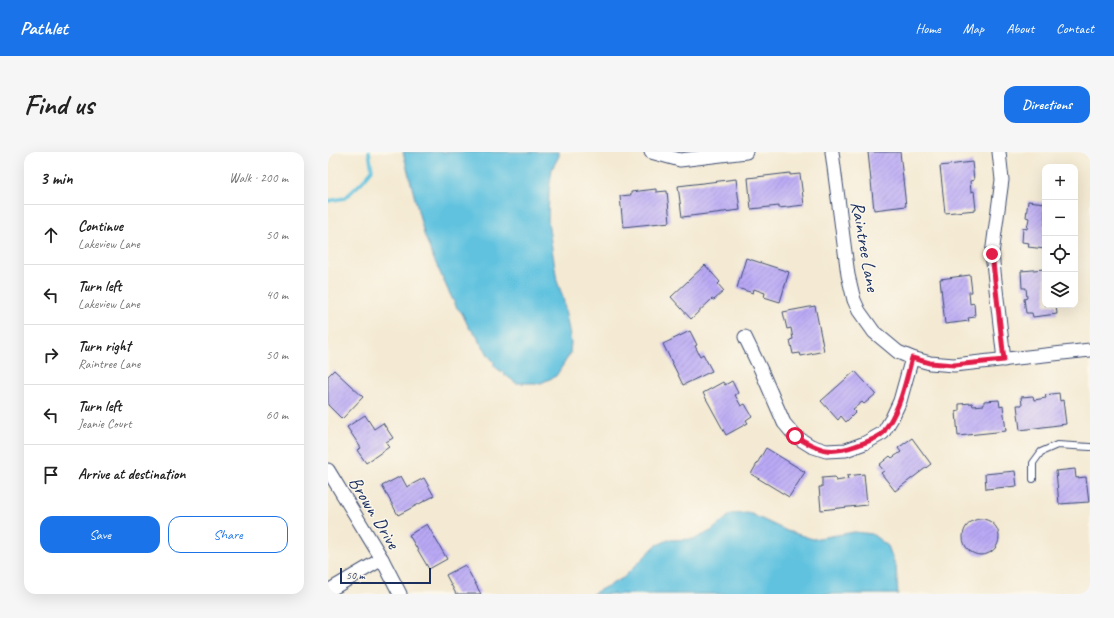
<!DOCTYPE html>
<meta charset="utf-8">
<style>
body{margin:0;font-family:Caveat,sans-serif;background:#f6f6f6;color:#222}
.controls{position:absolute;right:12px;top:12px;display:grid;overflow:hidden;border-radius:8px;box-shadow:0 4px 16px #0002}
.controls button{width:36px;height:36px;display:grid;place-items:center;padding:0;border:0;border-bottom:1px solid #e0e0e0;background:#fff;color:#222;font:20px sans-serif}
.scale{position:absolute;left:12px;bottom:10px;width:91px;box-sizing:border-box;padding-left:4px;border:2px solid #1b2f5e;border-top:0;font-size:11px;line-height:14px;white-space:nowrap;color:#1b2f5e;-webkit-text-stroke:3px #fbf7ec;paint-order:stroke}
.stop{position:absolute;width:12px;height:12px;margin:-9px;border:3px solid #e11d48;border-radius:50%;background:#fff}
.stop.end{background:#e11d48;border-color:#fff;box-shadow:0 1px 4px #0008}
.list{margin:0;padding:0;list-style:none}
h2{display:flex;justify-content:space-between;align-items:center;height:52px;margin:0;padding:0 16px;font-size:17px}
h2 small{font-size:13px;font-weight:400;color:#767676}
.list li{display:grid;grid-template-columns:26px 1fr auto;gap:12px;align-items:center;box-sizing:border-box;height:60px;padding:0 16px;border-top:1px solid #e0e0e0}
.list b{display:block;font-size:15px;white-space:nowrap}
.list p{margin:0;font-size:13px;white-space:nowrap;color:#767676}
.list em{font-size:13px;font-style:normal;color:#767676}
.actions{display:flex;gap:8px;padding:12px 16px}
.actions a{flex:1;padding:9px 0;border:1px solid #1a73e8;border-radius:12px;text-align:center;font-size:14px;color:#1a73e8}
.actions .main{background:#1a73e8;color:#fff}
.icon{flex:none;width:22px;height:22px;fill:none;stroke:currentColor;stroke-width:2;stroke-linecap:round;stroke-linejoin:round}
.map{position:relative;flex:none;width:762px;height:442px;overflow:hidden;border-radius:12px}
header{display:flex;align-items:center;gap:24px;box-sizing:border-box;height:56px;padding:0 20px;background:#1a73e8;color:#fff}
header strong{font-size:19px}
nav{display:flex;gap:22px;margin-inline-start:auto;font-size:14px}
.intro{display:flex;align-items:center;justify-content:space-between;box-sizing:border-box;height:96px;padding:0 24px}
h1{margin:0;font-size:28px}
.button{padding:10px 18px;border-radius:12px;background:#1a73e8;color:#fff;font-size:14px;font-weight:700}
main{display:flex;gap:24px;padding:0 24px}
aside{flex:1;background:#fff;border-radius:12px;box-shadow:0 4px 16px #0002}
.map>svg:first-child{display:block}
</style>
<header>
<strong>Pathlet</strong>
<nav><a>Home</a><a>Map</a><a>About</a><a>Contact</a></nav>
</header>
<div class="intro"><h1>Find us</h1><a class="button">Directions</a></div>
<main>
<aside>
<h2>3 min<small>Walk · 200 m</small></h2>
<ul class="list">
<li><svg class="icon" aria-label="ahead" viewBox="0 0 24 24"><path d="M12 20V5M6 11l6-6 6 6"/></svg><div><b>Continue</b><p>Lakeview Lane</p></div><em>50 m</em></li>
<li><svg class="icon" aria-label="left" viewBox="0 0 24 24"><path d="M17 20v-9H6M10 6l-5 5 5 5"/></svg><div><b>Turn left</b><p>Lakeview Lane</p></div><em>40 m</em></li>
<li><svg class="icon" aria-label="right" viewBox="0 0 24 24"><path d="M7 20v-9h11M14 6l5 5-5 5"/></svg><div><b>Turn right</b><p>Raintree Lane</p></div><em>50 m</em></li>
<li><svg class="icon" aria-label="left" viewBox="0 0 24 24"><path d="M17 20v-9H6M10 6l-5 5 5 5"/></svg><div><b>Turn left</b><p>Jeanie Court</p></div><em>60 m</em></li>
<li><svg class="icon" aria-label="arrive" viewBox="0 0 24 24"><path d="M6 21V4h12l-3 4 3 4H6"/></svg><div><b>Arrive at destination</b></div></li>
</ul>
<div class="actions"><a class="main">Save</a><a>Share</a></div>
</aside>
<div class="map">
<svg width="762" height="442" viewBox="0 0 762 442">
<defs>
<pattern id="building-hatch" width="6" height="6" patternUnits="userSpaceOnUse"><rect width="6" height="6" fill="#baa9f5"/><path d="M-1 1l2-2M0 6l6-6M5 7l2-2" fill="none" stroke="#968aca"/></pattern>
</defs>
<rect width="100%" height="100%" fill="#fbf7ec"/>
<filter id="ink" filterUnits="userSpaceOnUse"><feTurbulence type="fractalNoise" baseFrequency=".025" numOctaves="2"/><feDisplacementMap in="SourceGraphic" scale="8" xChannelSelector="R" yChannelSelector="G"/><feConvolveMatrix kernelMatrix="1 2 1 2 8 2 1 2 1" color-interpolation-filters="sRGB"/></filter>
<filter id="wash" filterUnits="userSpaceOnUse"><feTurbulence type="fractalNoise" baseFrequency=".012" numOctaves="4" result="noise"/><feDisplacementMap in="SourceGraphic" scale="16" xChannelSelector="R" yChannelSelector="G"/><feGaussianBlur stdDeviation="0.9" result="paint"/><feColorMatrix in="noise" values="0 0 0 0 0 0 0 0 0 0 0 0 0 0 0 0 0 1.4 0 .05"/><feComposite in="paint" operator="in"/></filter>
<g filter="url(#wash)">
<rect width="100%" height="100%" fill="#f4ead3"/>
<!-- water -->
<g fill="#61c2df" stroke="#3e789e">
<path d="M75,0H231V4L224,17L221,39L220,70L229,129L235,145L243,190L242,202L228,224L213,231H188L166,214V210L160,203L157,197L151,190L149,183L141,176L134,161L129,156L120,138L104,103L96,82Z"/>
<path d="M421,361L459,379L485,387L527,380L544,382L560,394L568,415L570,442H264L295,426L327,394L340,388L367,387L383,379L403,362Z"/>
</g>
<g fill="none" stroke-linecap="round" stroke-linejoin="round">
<!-- stream -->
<path stroke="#61c2df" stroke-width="3.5" d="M0,49L17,46L34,30L44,18L41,0"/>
</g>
<g id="blocks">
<!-- building -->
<g fill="url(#building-hatch)">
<path d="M540,0H572L578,54L546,58Z"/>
<path d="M644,10L646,28L642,29L643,40L646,39L648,58L617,61L612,14Z"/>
<path d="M462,21V23L472,22L476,53L451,56V54L423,57L420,26Z"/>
<path d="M408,27L412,58L354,65L350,34Z"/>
<path d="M328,37V40L339,39L342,70L295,75L292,44L303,43V40Z"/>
<path d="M700,49L717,51V97L700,95L701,91L694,90L695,76L699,77L701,66L698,65Z"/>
<path d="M418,106L461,120L452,150L436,145L437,141L426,137L425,141L409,136Z"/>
<path d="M377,113L392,130L390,132L396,139L386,148L384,147L363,167L343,145Z"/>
<path d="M717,117V153H728L729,162L705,165L704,161H698L696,147L699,146L698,136H694L693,119Z"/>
<path d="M642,123L644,140H641L642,152L646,151L647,165L640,166L641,169L617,172L612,127Z"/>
<path d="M487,154L496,199L473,204L472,201L465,202L462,188L465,187L463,176L459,177L455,160Z"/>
<path d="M362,179L369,193L367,194L372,204L375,202L384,219L355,233L335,192Z"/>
<path d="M6,218L35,245L14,267L0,253V224Z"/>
<path d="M527,219L548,242L536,252L534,250L525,257L528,260L518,270L513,264L510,268L493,249Z"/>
<path d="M404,229L410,241L407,243L413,254L417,252L424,264L418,268L420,271L398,283L375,241L395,230L397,233Z"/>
<path d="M731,241L732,249L735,248L738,272L692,278L689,253H694L693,245L705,244L706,248L718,246L717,243Z"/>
<path d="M671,248L672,255L675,254L678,279L630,284L628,260L631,259V252L644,251L645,254L656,253V249Z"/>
<path d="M37,263L46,277L55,271L65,286L58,290L61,295L38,311L29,298L33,296L19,275Z"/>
<path d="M584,286L603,312L567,339L553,321L556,319L551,313L562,304L564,306L573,300L570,296Z"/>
<path d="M438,296L477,320L461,345L423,322Z"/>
<path d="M747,317L748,326L758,325L761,350L731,352L728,319Z"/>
<path d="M687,319L689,334L658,337L657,322Z"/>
<path d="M536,322L539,353L493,358L491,335H494V326L507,325L508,329L520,327L519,324Z"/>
<path d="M73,324L79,335L96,326L106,344L70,363L54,334Z"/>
<circle cx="653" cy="385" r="18"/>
<path d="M99,372L119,407L101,417L81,383Z"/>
<path d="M137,413L153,442H128L118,423Z"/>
</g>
</g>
</g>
<g filter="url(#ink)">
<use href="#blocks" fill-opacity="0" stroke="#3c4b70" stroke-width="1"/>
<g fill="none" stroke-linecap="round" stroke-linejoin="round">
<!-- lane casing -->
<g stroke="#3c4b70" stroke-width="8">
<path id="lane" d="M705,327V311L713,300L729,293L762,295"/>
</g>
<!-- street casing -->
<g stroke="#3c4b70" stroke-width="15">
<g id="street">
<path d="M323,0L352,8L418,0"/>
<path d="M504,0L520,123L526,148L531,159L546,180L570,200L584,206L602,211L626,213L762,198"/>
<path d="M671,0L674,28L664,102L676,208"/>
<path d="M417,185L433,218L456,271L467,284L483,294L498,299L518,298L537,291L555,281L564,266L572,249L584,206"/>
<path d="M0,318L54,407L72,442"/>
<path d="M0,439L54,407"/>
</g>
</g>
<!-- lane -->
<use href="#lane" stroke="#fff" stroke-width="6"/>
<!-- street -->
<use href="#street" stroke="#fff" stroke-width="13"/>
</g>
</g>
<g fill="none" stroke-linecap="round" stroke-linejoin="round" filter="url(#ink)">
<!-- route -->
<path stroke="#e11d48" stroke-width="5" d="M467,284C490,298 501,303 527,294C536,291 549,287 555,281C557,279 558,275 560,273C573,253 578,229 584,206L602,211L626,213L676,208L664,102"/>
</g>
<g text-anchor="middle" stroke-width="3" stroke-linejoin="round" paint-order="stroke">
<!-- street labels -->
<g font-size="19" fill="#1b2f5e" stroke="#fbf7ec">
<text transform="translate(538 94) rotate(80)" y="7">Raintree Lane</text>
<text transform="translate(47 360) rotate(59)" y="7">Brown Drive</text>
</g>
</g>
</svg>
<div class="controls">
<button>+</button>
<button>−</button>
<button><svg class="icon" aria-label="locate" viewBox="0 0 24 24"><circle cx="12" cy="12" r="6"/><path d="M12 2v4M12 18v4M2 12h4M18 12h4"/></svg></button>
<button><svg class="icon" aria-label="layers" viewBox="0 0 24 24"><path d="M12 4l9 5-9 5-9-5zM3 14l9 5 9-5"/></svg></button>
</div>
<div class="scale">50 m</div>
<div class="stop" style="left:467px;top:284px"></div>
<div class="stop end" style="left:664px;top:102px"></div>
</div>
</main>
